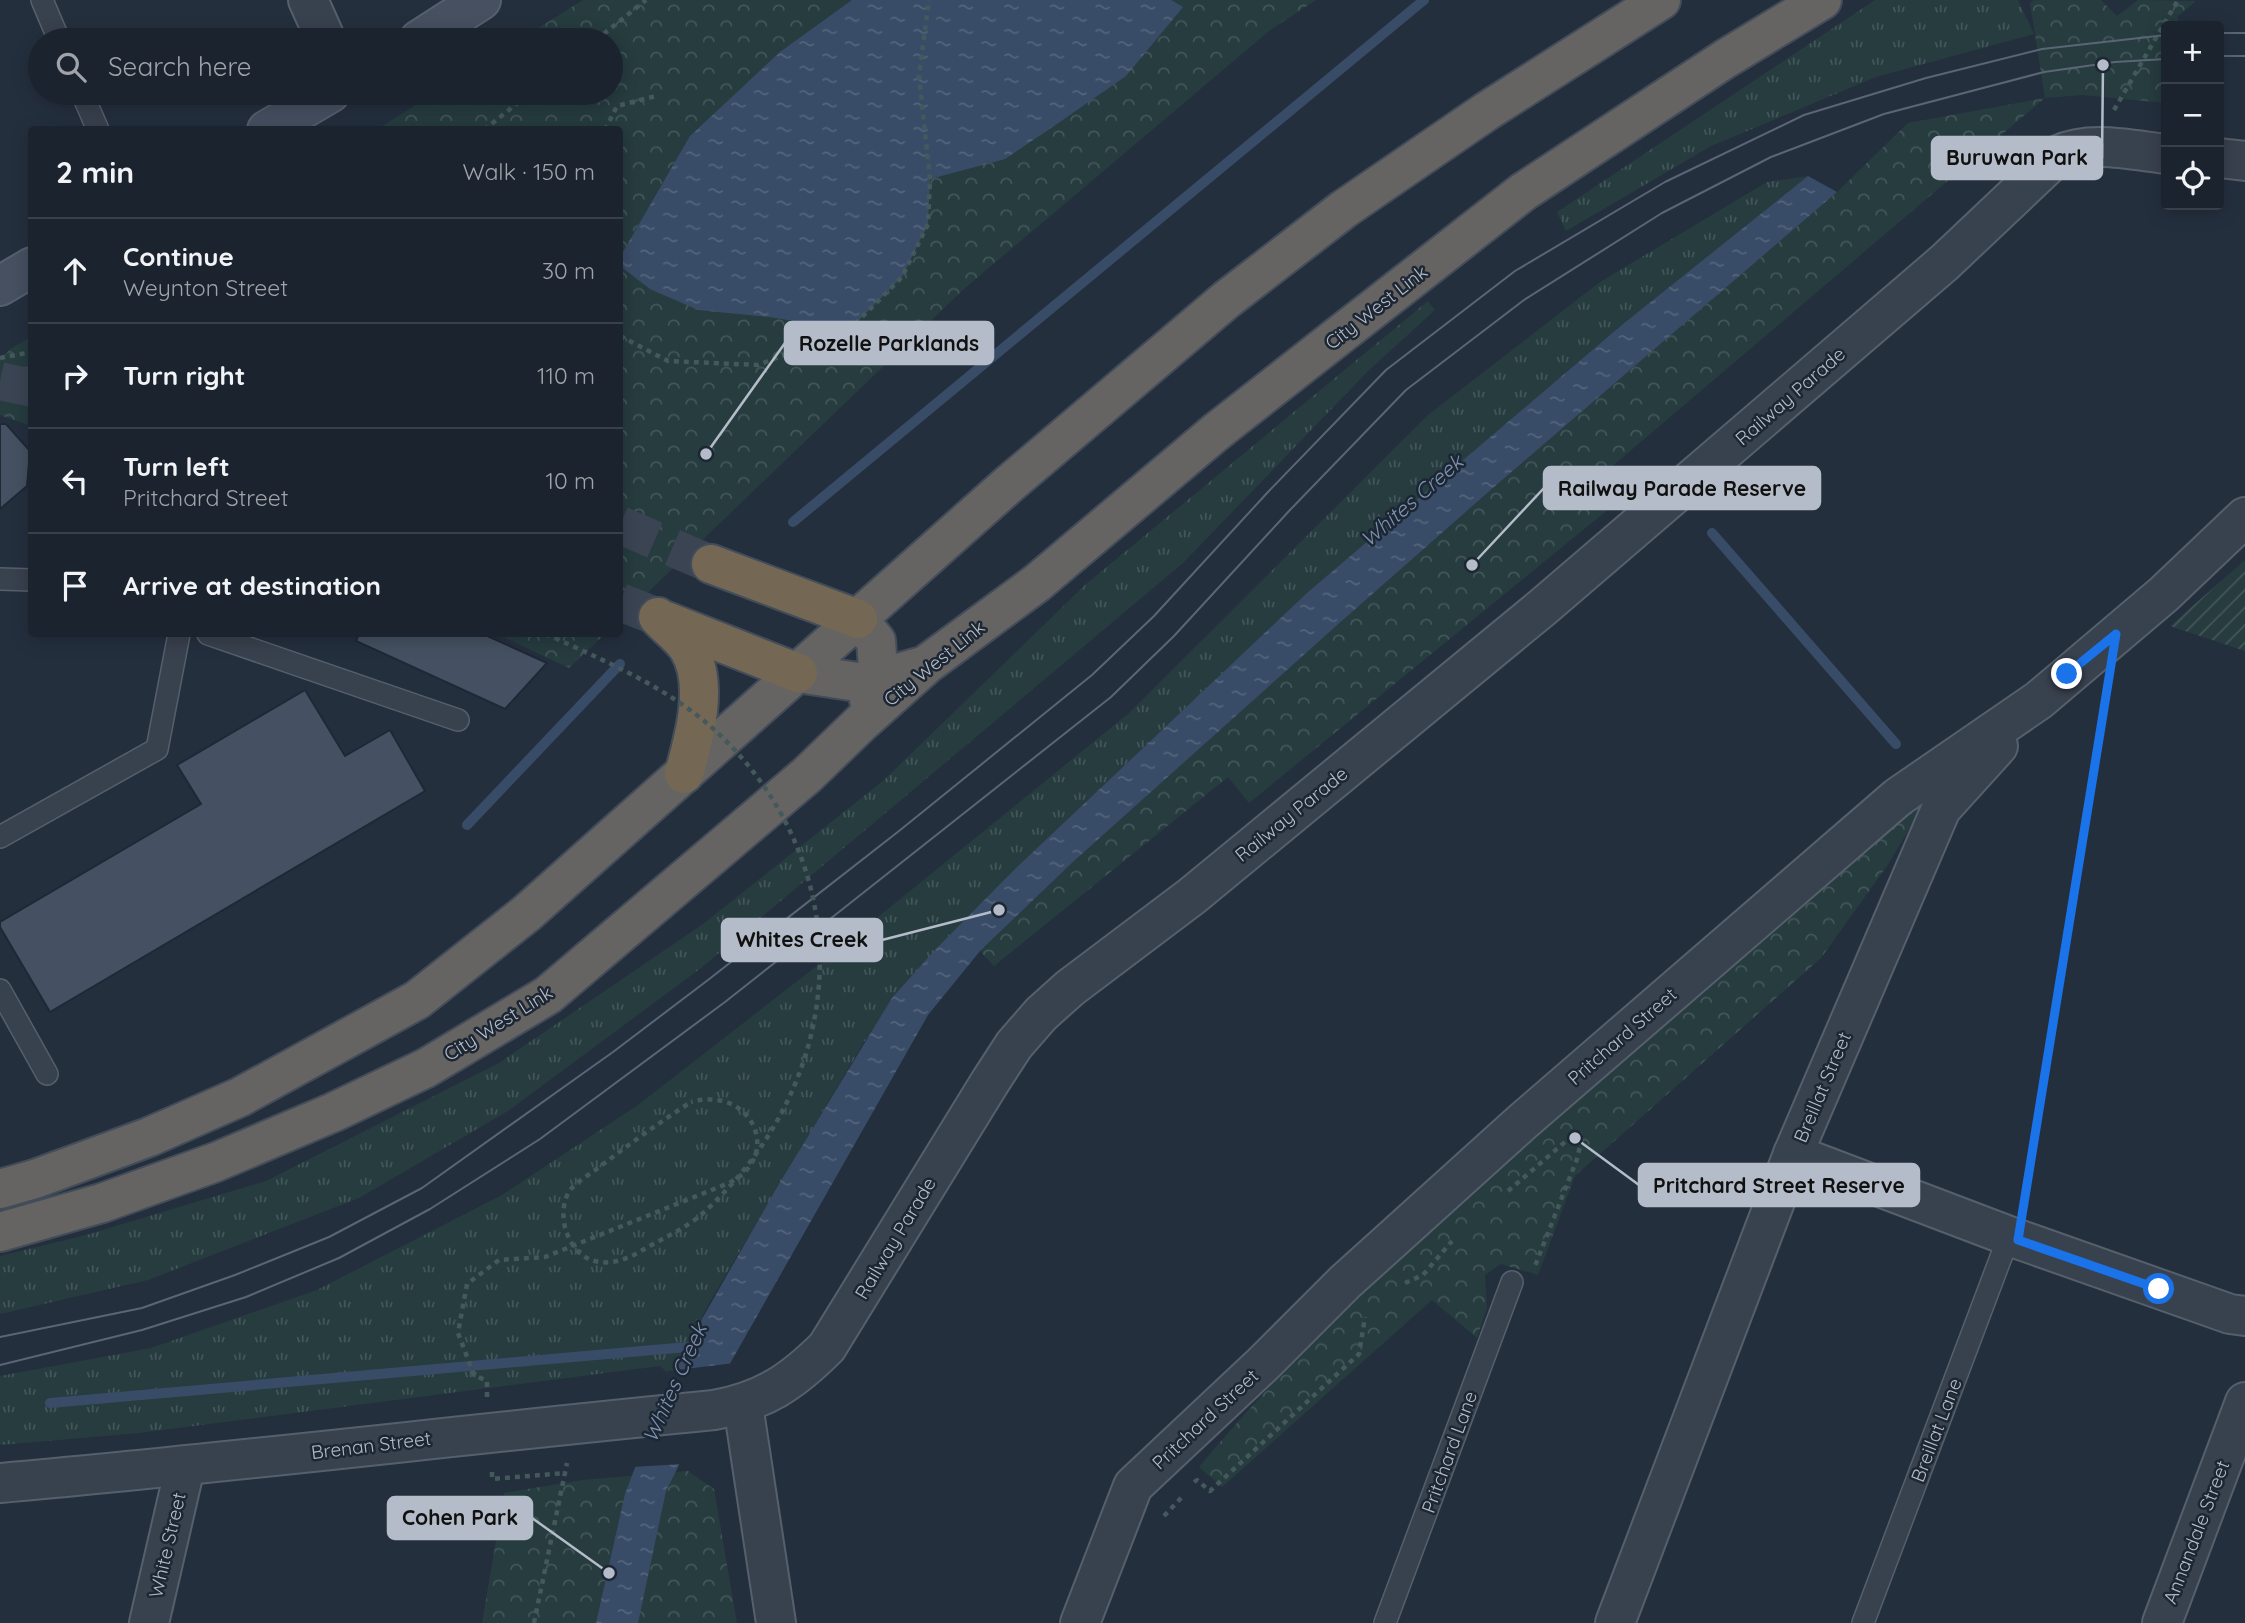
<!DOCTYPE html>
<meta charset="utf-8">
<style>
body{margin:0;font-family:Quicksand,sans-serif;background:#282f3a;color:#f1f3f6}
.controls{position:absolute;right:21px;top:21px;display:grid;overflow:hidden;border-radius:7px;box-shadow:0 4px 18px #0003}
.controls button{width:63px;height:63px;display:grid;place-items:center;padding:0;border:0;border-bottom:2px solid #39404a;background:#1b232e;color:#f1f3f6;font:35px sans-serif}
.stop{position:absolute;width:21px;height:21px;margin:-16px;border:5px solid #1a73e8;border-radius:50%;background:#fff}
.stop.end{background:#1a73e8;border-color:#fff;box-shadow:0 2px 7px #0008}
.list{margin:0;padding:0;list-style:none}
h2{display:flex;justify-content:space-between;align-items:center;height:91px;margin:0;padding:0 28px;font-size:30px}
h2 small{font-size:23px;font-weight:400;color:#a0a4aa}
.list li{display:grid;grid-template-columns:46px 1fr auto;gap:21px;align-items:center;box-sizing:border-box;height:105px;padding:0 28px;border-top:2px solid #39404a}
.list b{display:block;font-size:26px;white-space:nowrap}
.list p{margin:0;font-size:23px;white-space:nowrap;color:#a0a4aa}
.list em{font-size:23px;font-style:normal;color:#a0a4aa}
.icon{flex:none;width:38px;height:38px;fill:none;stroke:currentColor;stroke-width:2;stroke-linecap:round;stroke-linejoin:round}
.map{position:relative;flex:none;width:2245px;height:1623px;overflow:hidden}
.search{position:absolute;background:#1b232e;box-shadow:0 4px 18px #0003;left:28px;top:28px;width:595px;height:77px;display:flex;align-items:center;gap:18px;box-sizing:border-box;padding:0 24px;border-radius:38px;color:#a0a4aa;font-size:26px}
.panel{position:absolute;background:#1b232e;box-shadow:0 4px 18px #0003;left:28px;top:126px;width:595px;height:511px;border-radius:7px}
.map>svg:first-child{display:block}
</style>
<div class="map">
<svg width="2245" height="1623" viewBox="0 0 2245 1623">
<defs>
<pattern id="grass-tufts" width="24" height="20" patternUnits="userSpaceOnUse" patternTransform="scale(1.75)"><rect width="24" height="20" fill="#263c3f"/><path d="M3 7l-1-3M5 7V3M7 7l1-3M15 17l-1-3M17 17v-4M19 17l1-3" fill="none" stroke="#435659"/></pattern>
<pattern id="forest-crowns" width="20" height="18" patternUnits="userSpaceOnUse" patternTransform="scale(1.75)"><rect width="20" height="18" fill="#263c3f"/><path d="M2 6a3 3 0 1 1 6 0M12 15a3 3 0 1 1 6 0" fill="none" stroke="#435659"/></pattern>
<pattern id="garden-furrows" width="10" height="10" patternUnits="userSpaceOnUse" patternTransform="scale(1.75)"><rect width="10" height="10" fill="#263c3f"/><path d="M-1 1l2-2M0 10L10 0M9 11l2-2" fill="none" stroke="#435659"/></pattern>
<pattern id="water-ripples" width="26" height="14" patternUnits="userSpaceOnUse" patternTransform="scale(1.75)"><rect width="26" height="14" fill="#394c67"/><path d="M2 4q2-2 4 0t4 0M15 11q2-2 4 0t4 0" fill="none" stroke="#53647b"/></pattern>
</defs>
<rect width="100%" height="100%" fill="#242f3e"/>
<!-- grass -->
<g fill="url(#grass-tufts)">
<path d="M1875,0H2018L2034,34L1876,77L1711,146L1566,231L1557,212Z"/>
<path d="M1808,176L1623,324L1308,592L1015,869L864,1042L715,1293L670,1375L660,1366L139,1433L0,1445V1376L151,1348L317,1290L502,1195L638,1105L840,948L1129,713L1428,415L1600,282L1767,182Z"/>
<path d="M1428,301L1435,310L1368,371L1183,563L701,968L508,1111L359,1198L148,1280L0,1314V1256L86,1235L266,1181L499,1063L703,924L884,780L1085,585Z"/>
</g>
<!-- forest -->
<g fill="url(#forest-crowns)">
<path d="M583,0H1316L1269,31L965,288L620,619V130H376L435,93H611V40H519Z"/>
<path d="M2034,0H2101L2117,16L2138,0L2196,1L2178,16L2179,26H2166V103L2082,95L2045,98L1596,480L1616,503L1249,803L1228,777L994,966L980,951L1074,861L1335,627L1494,487L1837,192L1908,123L2045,98L2030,3Z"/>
<path d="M31,337V426L0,415V360L10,349Z"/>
<path d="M497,634H605L569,668Z"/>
<path d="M1934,788L1887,866L1821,958L1575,1176L1538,1275L1501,1264L1485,1275L1487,1308L1477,1338L1432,1300L1222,1487L1199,1467C1316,1327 1449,1211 1587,1091C1703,990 1819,889 1934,788Z"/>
<path d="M688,1471L714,1489L737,1623H482L504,1493L582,1480Z"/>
</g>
<!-- garden -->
<path fill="url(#garden-furrows)" d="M2245,560V651L2170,626Z"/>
<!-- water -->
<g fill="url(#water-ripples)">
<path d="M852,0H1171L1183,7L1126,76L1057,124L1005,159L930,179L928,224L902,277L858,321L835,336L826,326L769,317L698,310L650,289L620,266V257L690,136L780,52Z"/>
<path d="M1808,176L1837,192L1494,487L1335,627L1074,861L980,951L928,1015L728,1367L666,1491L638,1623H596L625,1494L670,1375L779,1184L892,998L935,950L1015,869L1308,592L1623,324Z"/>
</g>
<!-- pier -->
<path fill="#242f3e" d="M735,1363L683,1464L632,1467L668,1371Z"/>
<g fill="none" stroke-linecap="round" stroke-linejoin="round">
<!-- stream -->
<g stroke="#394c67" stroke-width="10">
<path d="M793,522L1424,0"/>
<path d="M1712,533L1896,744"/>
<path d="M467,825L620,664"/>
<path d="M50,1403L699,1346"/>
</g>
</g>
<!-- building -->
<g fill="#455162" stroke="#1f2835" stroke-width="2">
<path d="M0,424H6L30,451L27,486L0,509Z"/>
<path d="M359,634H483L547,663L505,709L356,641Z"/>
<path d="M305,690L345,756L390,730L425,791L50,1012L0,927V922L201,804L177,765Z"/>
</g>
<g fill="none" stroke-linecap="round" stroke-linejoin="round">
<!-- motorway-tunnel -->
<g stroke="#3a4453" stroke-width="38" stroke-dasharray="38 19" stroke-linecap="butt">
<path d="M0,381L32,388"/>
<path d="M620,525L711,564"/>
<path d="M620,602L658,617"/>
</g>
<!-- service casing -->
<g stroke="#565f6c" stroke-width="24">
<g id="service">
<path d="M42,0L59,40"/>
<path d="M82,93L98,130"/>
<path d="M0,579L32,580"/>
<path d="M208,634L458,720"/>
<path d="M0,837L157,749L179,634"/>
<path d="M0,990L47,1074"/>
<path d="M1385,1623L1512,1282"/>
<path d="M1863,1623L2009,1236"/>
</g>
</g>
<!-- minor casing -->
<g stroke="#565f6c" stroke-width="42">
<g id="minor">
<path d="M308,0L326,40"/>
<path d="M2219,158L2245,161"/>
<path d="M1793,1154L2009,1236L2230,1314L2245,1316"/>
<path d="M743,1405L776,1623"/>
<path d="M0,1483C238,1462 476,1433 714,1410C764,1401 792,1382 827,1347L990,1082L1014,1045L1041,1014L1070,988L1192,896L1543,607L1945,262L2058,155C2091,140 2131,150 2166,154"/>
<path d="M149,1623L185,1467"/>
<path d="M1080,1623L1133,1486L1264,1363L1345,1282L1521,1123L1898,797L2039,700L2164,594L2245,517"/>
<path d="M1615,1623L1793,1154L1941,809L1998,746"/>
<path d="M2162,1623L2245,1402"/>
</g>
</g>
<!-- secondary casing -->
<g stroke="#565f6c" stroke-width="42">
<g id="secondary">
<path d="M419,40L481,0"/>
<path d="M267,130L330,93"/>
<path d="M0,286L32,267"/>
</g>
</g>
<!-- trunk casing -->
<g stroke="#434c59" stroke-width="42">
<g id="trunk">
<path d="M858,619L876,641L878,668L869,700"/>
<path d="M798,673L864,683L919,667"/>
<path d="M0,1189L35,1179L149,1137L240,1097L417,1000L527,913L1008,485L1226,300L1344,209L1487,111L1661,0"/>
<path d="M0,1232L102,1203L216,1162L334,1112L426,1068L548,995L807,775L862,722L927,664L1037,583L1216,432L1332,341L1523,192L1725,59L1822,0"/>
</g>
</g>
<!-- motorway casing -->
<g stroke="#434c59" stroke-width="42">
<g id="motorway">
<path d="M711,564L858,619"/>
<path d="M658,617C667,627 681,637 688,648C710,683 694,738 684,774"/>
<path d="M666,621L798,673"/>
</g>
</g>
<!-- path -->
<g stroke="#44595c" stroke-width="4.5" stroke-dasharray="5 5" stroke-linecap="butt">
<path d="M596,40L646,0"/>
<path d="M2114,110L2178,0"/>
<path d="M484,130L530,93"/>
<path d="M605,130L617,106L656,96"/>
<path d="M620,336L668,361L758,365L835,336L858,321L902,277L928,224L930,179L919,76L929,0"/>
<path d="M0,358L32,352"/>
<path d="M545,634L555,638"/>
<path d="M1508,1191L1572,1136L1583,1134L1577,1159L1535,1266"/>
<path d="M2024,1201L2106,695"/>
<path d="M1405,1283L1423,1275L1452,1241"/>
<path d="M487,1397V1381L474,1375L458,1333L467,1284L499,1260L545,1257L729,1183C784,1156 752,1085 691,1102"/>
<path d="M492,1472V1479L565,1473"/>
<path d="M1194,1482L1197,1480L1210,1491L1359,1354L1365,1317"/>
<path d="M1164,1516L1182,1497"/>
<path d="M534,1623L567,1463"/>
</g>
<!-- service -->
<use href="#service" stroke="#38414e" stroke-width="21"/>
<!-- minor -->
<use href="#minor" stroke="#38414e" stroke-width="38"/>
<!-- secondary -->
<use href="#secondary" stroke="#465061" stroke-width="38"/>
<!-- trunk -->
<use href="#trunk" stroke="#656462" stroke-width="38"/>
<!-- motorway -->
<use href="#motorway" stroke="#746855" stroke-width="38"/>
<!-- tram -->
<g stroke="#5a6575" stroke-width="2">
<path d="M2219,33H2245"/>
<path d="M2219,56H2245"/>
<path d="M0,1337L142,1308L235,1275L329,1237L422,1188L613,1052L708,980L899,831L1092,675L1154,616L1268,492L1386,370L1515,271L1665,182L1804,115L1926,78L2042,49L2166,35"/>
<path d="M0,1365L142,1330L246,1297L339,1258L430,1209L540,1139L725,1002L1111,697L1174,636L1289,511L1406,390L1524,300L1662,213L1771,157L1884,114L2044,72L2115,62L2166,59"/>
</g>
<!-- path-bridge -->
<path stroke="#44595c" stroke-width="4.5" stroke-dasharray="5 5" stroke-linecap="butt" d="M555,638C618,667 682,694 731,746C864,886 842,1088 702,1214C685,1229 661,1239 641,1251C611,1269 579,1268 566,1231C562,1218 562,1200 571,1189C579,1180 592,1173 602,1165C631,1143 660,1122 691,1102"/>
</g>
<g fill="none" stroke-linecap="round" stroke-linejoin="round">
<!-- route -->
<path stroke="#1a73e8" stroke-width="9" d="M2067,674L2116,634L2018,1240L2159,1289"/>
</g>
<g text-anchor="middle" stroke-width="5" stroke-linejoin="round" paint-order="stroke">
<!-- street labels -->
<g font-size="19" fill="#b4bcc9" stroke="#1d2633">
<text transform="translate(1376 307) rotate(-38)" y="7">City West Link</text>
<text transform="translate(1790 396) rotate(-41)" y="7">Railway Parade</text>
<text transform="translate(934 663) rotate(-39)" y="7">City West Link</text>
<text transform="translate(1291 814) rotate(-39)" y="7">Railway Parade</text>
<text transform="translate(498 1023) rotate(-32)" y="7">City West Link</text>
<text transform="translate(1622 1036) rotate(-41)" y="7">Pritchard Street</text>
<text transform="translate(1822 1087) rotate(-67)" y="7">Breillat Street</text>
<text transform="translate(895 1238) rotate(-59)" y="7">Railway Parade</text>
<text transform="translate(1205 1419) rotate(-43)" y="7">Pritchard Street</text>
<text transform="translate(1936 1430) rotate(-69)" y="7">Breillat Lane</text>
<text transform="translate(371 1445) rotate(-7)" y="7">Brenan Street</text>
<text transform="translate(1449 1452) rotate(-70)" y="7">Pritchard Lane</text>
<text transform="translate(2196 1532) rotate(-69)" y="7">Annandale Street</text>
<text transform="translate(167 1545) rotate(-77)" y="7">White Street</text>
</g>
<!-- water labels -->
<g font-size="21" font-style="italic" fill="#7c92b1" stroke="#1d2633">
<text transform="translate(1412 501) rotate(-41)" y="7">Whites Creek</text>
<text transform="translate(675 1383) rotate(-66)" y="7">Whites Creek</text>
</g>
</g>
<!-- callouts -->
<path fill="none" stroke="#b4bcc9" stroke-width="2.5" d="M2103 65L2102 158M706 454L785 343M1472 565L1544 488M999 910L882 940M1575 1138L1639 1185M609 1573L532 1518"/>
<g fill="#b4bcc9" stroke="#1d2633" stroke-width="2.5">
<circle cx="2103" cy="65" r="7"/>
<circle cx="706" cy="454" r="7"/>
<circle cx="1472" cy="565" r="7"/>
<circle cx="999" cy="910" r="7"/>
<circle cx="1575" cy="1138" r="7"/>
<circle cx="609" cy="1573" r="7"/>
</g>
<g fill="#b4bcc9" stroke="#b4bcc9" stroke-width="2.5">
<rect x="1932" y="137" width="170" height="42" rx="7"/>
<rect x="785" y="322" width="208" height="42" rx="7"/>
<rect x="1544" y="467" width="276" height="42" rx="7"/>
<rect x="722" y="919" width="160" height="42" rx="7"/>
<rect x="1639" y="1164" width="280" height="42" rx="7"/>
<rect x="388" y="1497" width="144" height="42" rx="7"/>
</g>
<g font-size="21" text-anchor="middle" font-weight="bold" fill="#111">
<text x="2017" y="165">Buruwan Park</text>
<text x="889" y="351">Rozelle Parklands</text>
<text x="1682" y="496">Railway Parade Reserve</text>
<text x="802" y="947">Whites Creek</text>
<text x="1779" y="1193">Pritchard Street Reserve</text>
<text x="460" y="1525">Cohen Park</text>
</g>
</svg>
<div class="controls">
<button>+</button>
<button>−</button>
<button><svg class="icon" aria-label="locate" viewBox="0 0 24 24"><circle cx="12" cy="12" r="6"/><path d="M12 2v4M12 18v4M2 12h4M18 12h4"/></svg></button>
</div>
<div class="stop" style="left:2159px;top:1289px"></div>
<div class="stop end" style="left:2067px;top:674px"></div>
<div class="search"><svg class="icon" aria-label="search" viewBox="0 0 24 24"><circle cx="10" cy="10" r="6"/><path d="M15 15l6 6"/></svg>Search here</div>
<section class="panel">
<h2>2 min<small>Walk · 150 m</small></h2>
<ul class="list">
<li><svg class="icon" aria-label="ahead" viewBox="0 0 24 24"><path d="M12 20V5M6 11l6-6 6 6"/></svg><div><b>Continue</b><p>Weynton Street</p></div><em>30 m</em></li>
<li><svg class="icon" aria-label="right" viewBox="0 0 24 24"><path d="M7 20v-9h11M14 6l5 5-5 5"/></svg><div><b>Turn right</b></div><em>110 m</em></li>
<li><svg class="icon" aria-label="left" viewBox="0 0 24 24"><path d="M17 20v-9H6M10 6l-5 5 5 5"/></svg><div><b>Turn left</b><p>Pritchard Street</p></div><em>10 m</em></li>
<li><svg class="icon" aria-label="arrive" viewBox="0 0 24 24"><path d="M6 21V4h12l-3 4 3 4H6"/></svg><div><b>Arrive at destination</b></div></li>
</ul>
</section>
</div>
